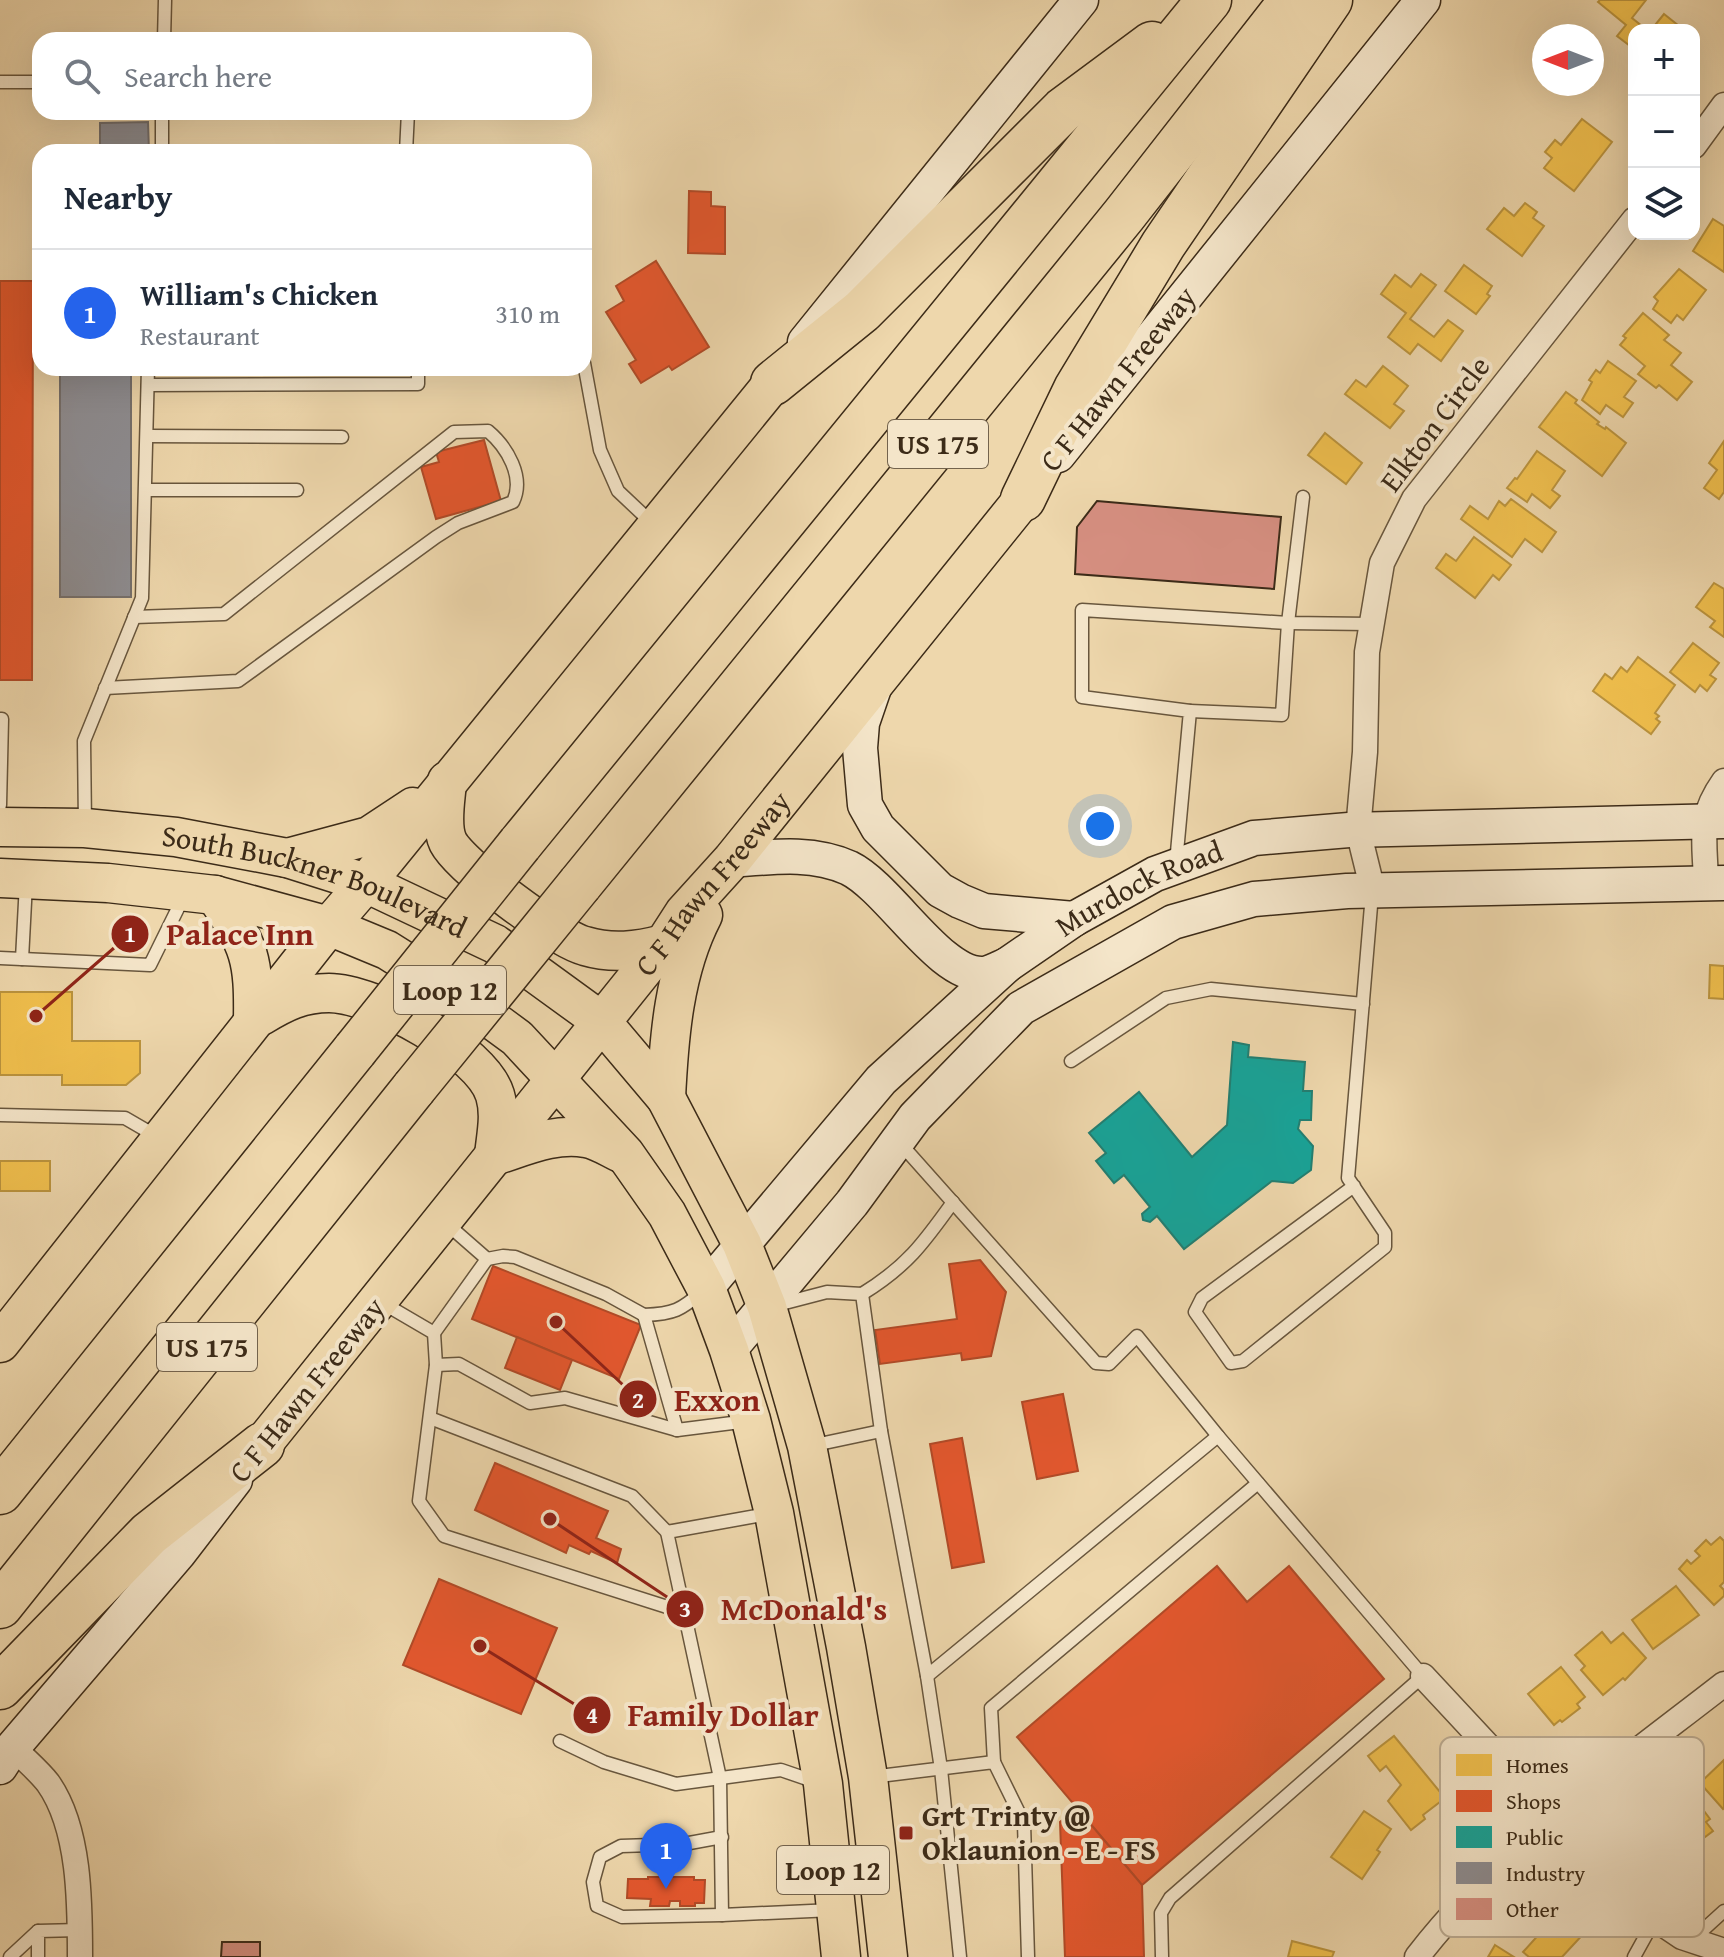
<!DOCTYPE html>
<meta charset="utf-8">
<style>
body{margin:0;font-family:"Gentium Book Plus",serif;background:#f6f6f7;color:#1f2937}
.controls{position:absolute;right:24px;top:24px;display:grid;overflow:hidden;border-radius:16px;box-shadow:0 8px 32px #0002}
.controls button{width:72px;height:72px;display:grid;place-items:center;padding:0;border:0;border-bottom:2px solid #e0e1e3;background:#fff;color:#1f2937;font:40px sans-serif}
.compass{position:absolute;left:1532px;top:24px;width:72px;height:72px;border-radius:50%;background:#fff;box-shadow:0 8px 32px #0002;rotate:270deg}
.you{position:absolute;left:1100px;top:826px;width:28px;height:28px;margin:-20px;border:6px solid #fff;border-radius:50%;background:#1a73e8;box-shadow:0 0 0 12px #1a73e833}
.badge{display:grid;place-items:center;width:52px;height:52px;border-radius:50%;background:#2563eb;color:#fff;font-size:26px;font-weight:700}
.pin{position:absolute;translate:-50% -66px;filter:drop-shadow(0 2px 4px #0008)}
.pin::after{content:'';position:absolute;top:42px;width:28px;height:24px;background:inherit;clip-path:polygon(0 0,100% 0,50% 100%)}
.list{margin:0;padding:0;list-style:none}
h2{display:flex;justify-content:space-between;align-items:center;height:104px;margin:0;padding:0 32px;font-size:34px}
h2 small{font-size:26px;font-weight:400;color:#747a83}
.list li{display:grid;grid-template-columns:52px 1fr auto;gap:24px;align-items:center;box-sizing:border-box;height:128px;padding:0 32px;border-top:2px solid #e0e1e3}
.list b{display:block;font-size:30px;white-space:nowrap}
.list p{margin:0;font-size:26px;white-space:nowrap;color:#747a83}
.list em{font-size:26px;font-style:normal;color:#747a83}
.icon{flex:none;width:44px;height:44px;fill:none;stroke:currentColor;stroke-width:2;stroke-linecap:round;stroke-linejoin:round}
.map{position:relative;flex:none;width:1724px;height:1957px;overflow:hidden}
.search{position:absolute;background:#fff;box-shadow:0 8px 32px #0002;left:32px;top:32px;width:560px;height:88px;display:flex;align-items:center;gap:20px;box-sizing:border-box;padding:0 28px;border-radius:24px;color:#747a83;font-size:30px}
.panel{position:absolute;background:#fff;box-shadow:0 8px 32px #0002;left:32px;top:144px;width:560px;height:232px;border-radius:24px}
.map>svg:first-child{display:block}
</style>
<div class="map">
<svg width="1724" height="1957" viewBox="0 0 1724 1957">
<rect width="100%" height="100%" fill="#eed7ac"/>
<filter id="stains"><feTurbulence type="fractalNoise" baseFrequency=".0025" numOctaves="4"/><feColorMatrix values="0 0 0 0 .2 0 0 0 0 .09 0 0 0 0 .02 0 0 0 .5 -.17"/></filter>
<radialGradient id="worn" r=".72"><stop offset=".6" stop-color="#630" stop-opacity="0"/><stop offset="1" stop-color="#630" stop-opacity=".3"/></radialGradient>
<!-- homes -->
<g fill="#f2c14e" stroke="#bb943e" stroke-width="2">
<path d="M1600,0H1646L1632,18L1647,30H1634V49L1617,36L1626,25L1598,2Z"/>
<path d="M1664,14L1679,26L1676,30H1651Z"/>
<path d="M1582,119L1612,142L1574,191L1544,168L1552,158L1545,152L1555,140L1561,145Z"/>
<path d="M1525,203L1537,212L1533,218L1544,226L1522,256L1487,229L1504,208L1514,216Z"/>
<path d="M1713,219L1724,226V272L1693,251Z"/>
<path d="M1464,265L1492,286L1487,294L1490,296L1476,314L1445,291Z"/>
<path d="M1679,269L1706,290L1683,320L1677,315L1671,323L1653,309L1658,301L1654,297Z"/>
<path d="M1421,274L1436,285L1410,319L1434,337L1448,320L1463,331L1441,361L1418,344L1410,354L1388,337L1406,313L1381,294L1395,275L1411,287Z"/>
<path d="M1643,313L1669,335L1664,340L1681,353L1671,365L1692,382L1677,400L1659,385L1656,388L1638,374L1645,366L1620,345L1626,338L1623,336Z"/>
<path d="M1608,361L1636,381L1624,397L1633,403L1623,417L1606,405L1600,414L1582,400L1592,382L1589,380L1596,370L1600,373Z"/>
<path d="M1383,366L1408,386L1394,404L1404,411L1390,428L1345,394L1356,380L1366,387Z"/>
<path d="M1566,392L1577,400L1575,403L1599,422L1597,424L1605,429L1606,427L1626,443L1602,476L1539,427Z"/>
<path d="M1325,433L1362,463L1346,484L1308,455Z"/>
<path d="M1724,441V492L1719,499L1704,488L1717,470L1709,463Z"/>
<path d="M1537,451L1565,471L1552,490L1560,496L1550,508L1532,494L1527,502L1507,488L1515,478L1517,479Z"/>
<path d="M1511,499L1556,532L1542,552L1525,539L1512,557L1461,519L1470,506L1488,519L1499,501L1505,506Z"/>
<path d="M1474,537L1511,565L1499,580L1493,575L1475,598L1436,568L1446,554L1456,561Z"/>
<path d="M1714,583L1724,589V637L1710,627L1715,621L1696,607Z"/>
<path d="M1693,643L1719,663L1710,675L1716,679L1707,691L1700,685L1695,692L1670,672Z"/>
<path d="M1638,657L1675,685L1655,713L1659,716L1656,719L1660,722L1651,734L1593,691L1605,674L1612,679L1621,667L1627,672Z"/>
<path d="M1710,965L1724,966V999L1709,998Z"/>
<path d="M0,992H72V1041H140V1073L126,1085H62V1075H0Z"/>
<rect x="0" y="1161" width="50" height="30"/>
<path d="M1720,1537L1724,1541V1582L1720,1586L1724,1590V1596L1714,1605L1679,1569L1687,1560L1691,1564L1700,1556L1695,1551L1706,1540L1711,1545Z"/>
<path d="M1676,1586L1699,1615L1653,1649L1632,1620Z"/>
<path d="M1602,1632L1611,1643L1623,1633L1646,1658L1625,1680L1623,1678L1603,1695L1581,1670L1585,1666L1575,1655Z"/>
<path d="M1561,1667L1585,1697L1577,1704L1580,1708L1562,1722L1560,1720L1554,1725L1528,1694Z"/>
<path d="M1394,1736L1445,1798L1423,1815L1425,1819L1411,1830L1388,1801L1401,1785L1386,1766L1380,1771L1368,1756Z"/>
<path d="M1724,1760V1808L1723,1809L1700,1783Z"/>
<path d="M1690,1792L1710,1819L1706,1822L1713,1831L1673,1861L1661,1845L1671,1837L1658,1820L1662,1817L1658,1812L1678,1797L1680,1800Z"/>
<path d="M1364,1811L1391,1829L1377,1850L1380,1852L1362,1879L1331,1857Z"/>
<path d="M1550,1905L1553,1907L1555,1905L1563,1912L1565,1910L1587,1930L1562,1957H1529L1523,1952L1542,1931L1539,1929L1544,1924L1537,1918Z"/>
<path d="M1292,1941L1334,1952L1332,1957H1288Z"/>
<path d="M1495,1945L1514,1957H1488Z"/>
</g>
<!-- shops -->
<g fill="#e4572e" stroke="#b24a27" stroke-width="2">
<path d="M689,191L711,192V206L725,207V254L688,253Z"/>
<path d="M656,261L709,347L672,370L669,366L641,383L629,364L636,360L606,312L624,301L616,286Z"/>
<path d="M0,281H33L32,680H0Z"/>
<path d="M484,440L501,501L436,519L421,467L439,462L436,452Z"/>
<path d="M980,1260L1006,1292L991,1356L962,1360L961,1353L880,1364L875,1330L957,1319L949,1264Z"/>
<path d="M493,1266L641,1325L619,1379L472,1319Z"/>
<path d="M517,1337L572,1360L560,1390L505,1368Z"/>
<path d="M1063,1394L1078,1471L1037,1479L1022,1402Z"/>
<path d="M962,1438L984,1562L952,1568L930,1444Z"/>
<path d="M495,1463L608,1511L596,1538L621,1549L617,1563L591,1551L589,1554L569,1545L566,1553L475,1510Z"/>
<path d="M1217,1566L1247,1602L1289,1566L1384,1679L1142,1885L1017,1737Z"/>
<path d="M439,1579L557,1628L521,1714L403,1665Z"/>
<path d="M1077,1808L1142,1885L1144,1957H1065L1060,1822Z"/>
<path d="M648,1877H694V1880H705L704,1903H695V1906H680V1901H670L669,1906H650L651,1899L627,1898L628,1879H648Z"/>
</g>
<!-- public -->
<path fill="#17a398" stroke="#227f72" stroke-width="2" d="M1233,1042L1249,1045L1248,1057L1305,1062L1303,1091H1312L1311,1120H1300L1298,1129L1313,1146L1311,1170L1293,1183L1272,1181L1184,1249L1157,1216L1150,1222L1143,1220L1142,1214L1150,1207L1124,1175L1114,1183L1096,1161L1106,1153L1089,1133L1139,1092L1192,1157L1227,1125Z"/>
<!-- industry -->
<g fill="#8d8d92" stroke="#75706d" stroke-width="2">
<path d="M148,122L149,152H100V123Z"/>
<rect x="60" y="368" width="71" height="229"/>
</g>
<!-- building -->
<g fill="#d68f81" stroke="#3c2b18" stroke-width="2">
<path d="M1097,501L1281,517L1274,589L1075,574L1077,527Z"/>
<path d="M222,1942H260V1957H221Z"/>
</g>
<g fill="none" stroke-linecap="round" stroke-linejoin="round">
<!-- lane casing -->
<g stroke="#68563d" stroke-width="15">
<g id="lane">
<path d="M164,40L165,0"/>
<path d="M0,82H40"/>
<path d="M162,152V112"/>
<path d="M406,152L408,112"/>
<path d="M584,363L600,450L618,491L653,524"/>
<path d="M148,385L418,384V368"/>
<path d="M147,436L342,437"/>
<path d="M146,490H297"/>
<path d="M105,688L238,681L436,537L458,523L513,502C525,477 507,447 488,431L454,432L224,614L134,617"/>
<path d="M1190,711L1282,715L1288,623L1303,497"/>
<path d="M0,719H2L0,805"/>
<path d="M85,825L84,741L142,598L148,368"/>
<path d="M1176,863L1190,711L1082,697V610L1288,623L1370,624"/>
<path d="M0,958L22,959L26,883"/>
<path d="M22,959L150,965L183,898"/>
<path d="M1071,1061L1166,998L1211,989L1363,1004"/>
<path d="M0,1115L125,1118L156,1136"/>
<path d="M900,1143L1096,1363L1109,1364L1137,1336L1218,1436L1423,1676L1170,1898L1161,1913L1162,1957"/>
<path d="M1354,1186L1202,1298L1195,1312L1231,1363L1243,1361L1385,1247V1233L1348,1178L1372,894"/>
<path d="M487,1259L503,1256L515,1257L606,1294L644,1315"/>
<path d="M703,1291C681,1310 674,1314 644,1315L677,1430L748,1421"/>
<path d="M862,1294C906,1267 923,1244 953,1202"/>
<path d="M381,1302L434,1333L436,1365L419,1501L444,1536L683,1612"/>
<path d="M777,1305L827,1292L862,1294L881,1431L927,1676L941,1769L960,1957"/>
<path d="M434,1333L487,1259L447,1224"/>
<path d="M436,1365L459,1364L530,1403L565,1398L677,1430"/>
<path d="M430,1418L632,1496L667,1532"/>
<path d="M810,1446L881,1431"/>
<path d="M768,1514L667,1532L720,1778L722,1915L833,1910"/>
<path d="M927,1676L1218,1436"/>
<path d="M560,1741L604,1762L676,1784L781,1770L816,1782"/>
<path d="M994,1762L991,1708L1258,1483"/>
<path d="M871,1777L994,1762L1024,1823L1028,1957"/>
<path d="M722,1837L684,1844L621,1846L600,1857L593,1882L597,1906L622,1917L722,1915"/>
<path d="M1692,1940L1724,1911"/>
<path d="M10,1957L38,1931"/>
<path d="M38,1957V1931L80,1930"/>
<path d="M1634,1957L1655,1919"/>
</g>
</g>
<!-- street casing -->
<g stroke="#68563d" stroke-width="27">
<g id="street">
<path d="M1694,146L1724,105"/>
<path d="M1706,883C1705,839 1697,819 1724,781"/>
<path d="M1373,891L1358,830L1365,752L1367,652L1382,563L1414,499L1634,220"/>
<path d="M1423,1676L1639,1908L1682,1937L1724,1951"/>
<path d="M13,1747C24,1759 38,1770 48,1783C80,1828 80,1903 80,1957"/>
<path d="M1417,1957C1501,1848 1616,1768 1724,1684"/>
</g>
</g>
<!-- secondary casing -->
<g stroke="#3c2b18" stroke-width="37">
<g id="secondary">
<path d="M805,342L1081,0"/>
<path d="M1058,455L1423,0"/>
<path d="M875,685L862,723L860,748L865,805L878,828L940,890L960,901L984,911L1074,919"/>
<path d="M732,860C771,857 812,851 849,868C890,888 940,977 984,974C991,973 1000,968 1007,965"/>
<path id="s1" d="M706,1288L881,1080L1007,965L1074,919L1155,874L1254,838L1349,830L1724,821"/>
<path d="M729,1350L852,1203L915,1117L1021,1008L1173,922L1254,899L1347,891L1724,883"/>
<path d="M0,1767L13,1747L179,1553L235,1480"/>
</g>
</g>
<!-- primary casing -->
<g stroke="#3c2b18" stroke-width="41">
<g id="primary">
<path d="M447,781C446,799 440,825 448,842C461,867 558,939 585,946C612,954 637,951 664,944"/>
<path id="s2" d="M0,827L85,828L176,837L287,858L366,883L495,944L601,1021L666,1098L742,1244L767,1307L807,1446L846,1647L868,1777L888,1957"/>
<path d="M287,858L369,836L413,807"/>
<path d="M0,878L108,883L215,895L329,926L387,950L457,994L517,1038L625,1154L667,1214L706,1288L729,1350L751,1420L774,1513L823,1784L841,1957"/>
<path d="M215,895C250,946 254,959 253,1021"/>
<path d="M261,1016C284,1002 302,993 329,993C374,993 482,1051 495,1095C501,1115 496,1135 494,1156"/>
<path d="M666,1098C669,1036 674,971 703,915"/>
<path d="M494,1156C523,1147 555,1132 586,1138C598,1140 610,1148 621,1153"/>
<path d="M0,1343L329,926L366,883L773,383"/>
<path id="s3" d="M262,1445L664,944L684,913L732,860L1023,499"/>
</g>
</g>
<!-- highway casing -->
<g stroke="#3c2b18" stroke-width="47">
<g id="highway">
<path d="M773,383L862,311L1063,110L1152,44"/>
<path d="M1023,499L1076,389L1163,245L1330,0"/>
<path d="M520,844L1209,0"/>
<path d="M580,884L1124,215L1292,0"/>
<path d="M0,1492L355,1050"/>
<path d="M0,1606L414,1088"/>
<path d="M0,1687L149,1534L262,1445"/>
</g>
</g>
<!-- lane -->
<use href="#lane" stroke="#f4e5c9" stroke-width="12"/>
<!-- street -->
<use href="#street" stroke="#f4e5c9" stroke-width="24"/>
<!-- secondary -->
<use href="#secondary" stroke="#f4e5c9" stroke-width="34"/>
<!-- primary -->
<use href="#primary" stroke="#eed7ac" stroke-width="38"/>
<!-- highway -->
<use href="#highway" stroke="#eed7ac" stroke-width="44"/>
<!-- highway-bridge casing -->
<g stroke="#3c2b18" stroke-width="47" stroke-linecap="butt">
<g id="highway-bridge">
<path d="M355,1050L520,844"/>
<path d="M414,1088L580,884"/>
</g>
</g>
<!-- highway-bridge -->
<use href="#highway-bridge" stroke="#eed7ac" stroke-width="44"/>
</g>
<!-- markers -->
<rect fill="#8f2418" stroke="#f4e5c9" stroke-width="3" x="898" y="1825" width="16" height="16" rx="4"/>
<g text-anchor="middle" stroke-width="8" stroke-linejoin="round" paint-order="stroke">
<!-- shield labels -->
<g fill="#f4e5c9" stroke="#73634d" stroke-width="2">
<rect x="888" y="420" width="100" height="48" rx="6"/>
<rect x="394" y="966" width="112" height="48" rx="6"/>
<rect x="157" y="1323" width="100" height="48" rx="6"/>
<rect x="777" y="1846" width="112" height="48" rx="6"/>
</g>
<g font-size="28" font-weight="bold" fill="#3c2b18">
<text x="938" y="454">US 175</text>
<text x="450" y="1000">Loop 12</text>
<text x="207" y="1357">US 175</text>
<text x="833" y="1880">Loop 12</text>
</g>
<!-- street labels -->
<g font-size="30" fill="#3c2b18" stroke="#f4e5c9">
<text transform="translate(1118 379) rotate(-51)" y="10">C F Hawn Freeway</text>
<text transform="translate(1435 424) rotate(-53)" y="10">Elkton Circle</text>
<text dy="10" stroke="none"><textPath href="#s3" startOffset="720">C F Hawn Freeway</textPath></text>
<text dy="10" stroke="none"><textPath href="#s2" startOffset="322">South Buckner Boulevard</textPath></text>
<text dy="10" stroke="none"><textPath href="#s1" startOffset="596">Murdock Road</textPath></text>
<text transform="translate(307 1390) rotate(-51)" y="10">C F Hawn Freeway</text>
</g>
<!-- poi labels -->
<g font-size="30" font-weight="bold" fill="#3c2b18" stroke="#f4e5c9" text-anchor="start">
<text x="922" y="1826">Grt Trinty @<tspan x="922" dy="34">Oklaunion - E - FS</tspan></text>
</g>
</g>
<!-- legend -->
<rect x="1440" y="1737" width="264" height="200" rx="12" fill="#f4e5c9" stroke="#bdad94" stroke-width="2"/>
<rect x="1456" y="1754" width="36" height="22" fill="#f2c14e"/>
<rect x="1456" y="1790" width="36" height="22" fill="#e4572e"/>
<rect x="1456" y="1826" width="36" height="22" fill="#17a398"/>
<rect x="1456" y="1862" width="36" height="22" fill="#8d8d92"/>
<rect x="1456" y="1898" width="36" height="22" fill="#d68f81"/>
<g font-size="22" fill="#3c2b18">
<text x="1506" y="1773">Homes</text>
<text x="1506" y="1809">Shops</text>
<text x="1506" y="1845">Public</text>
<text x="1506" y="1881">Industry</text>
<text x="1506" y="1917">Other</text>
</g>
<!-- callouts -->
<path fill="none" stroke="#8f2418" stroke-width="3" d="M36 1016L130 934M556 1322L638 1399M550 1519L685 1609M480 1646L592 1715"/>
<g fill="#8f2418" stroke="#f4e5c9" stroke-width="3">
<circle cx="36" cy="1016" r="8"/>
<circle cx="556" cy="1322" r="8"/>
<circle cx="550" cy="1519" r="8"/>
<circle cx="480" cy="1646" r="8"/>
<circle cx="130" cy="934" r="20"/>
<circle cx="638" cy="1399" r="20"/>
<circle cx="685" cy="1609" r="20"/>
<circle cx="592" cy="1715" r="20"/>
</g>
<g font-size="24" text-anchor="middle" font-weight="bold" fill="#fff">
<text x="130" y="942">1</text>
<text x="638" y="1408">2</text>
<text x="685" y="1617">3</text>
<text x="592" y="1723">4</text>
</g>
<g font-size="32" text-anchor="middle" font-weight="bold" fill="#8f2418" stroke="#f4e5c9" stroke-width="8" stroke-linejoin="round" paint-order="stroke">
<text x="240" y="945">Palace Inn</text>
<text x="717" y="1411">Exxon</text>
<text x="804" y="1620">McDonald's</text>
<text x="723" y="1726">Family Dollar</text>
</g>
<rect width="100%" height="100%" filter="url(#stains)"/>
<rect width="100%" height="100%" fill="url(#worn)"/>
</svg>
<div class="controls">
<button>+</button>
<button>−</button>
<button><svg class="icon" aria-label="layers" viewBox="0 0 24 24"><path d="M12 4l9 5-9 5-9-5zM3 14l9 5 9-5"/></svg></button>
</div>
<svg class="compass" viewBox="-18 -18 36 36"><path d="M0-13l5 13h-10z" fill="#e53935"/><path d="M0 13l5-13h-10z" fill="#747a83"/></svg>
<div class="you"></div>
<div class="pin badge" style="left:666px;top:1889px">1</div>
<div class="search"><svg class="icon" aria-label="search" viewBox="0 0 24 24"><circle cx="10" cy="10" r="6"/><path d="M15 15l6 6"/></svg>Search here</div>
<section class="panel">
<h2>Nearby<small></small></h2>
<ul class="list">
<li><span class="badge">1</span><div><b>William's Chicken</b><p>Restaurant</p></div><em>310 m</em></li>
</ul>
</section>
</div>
